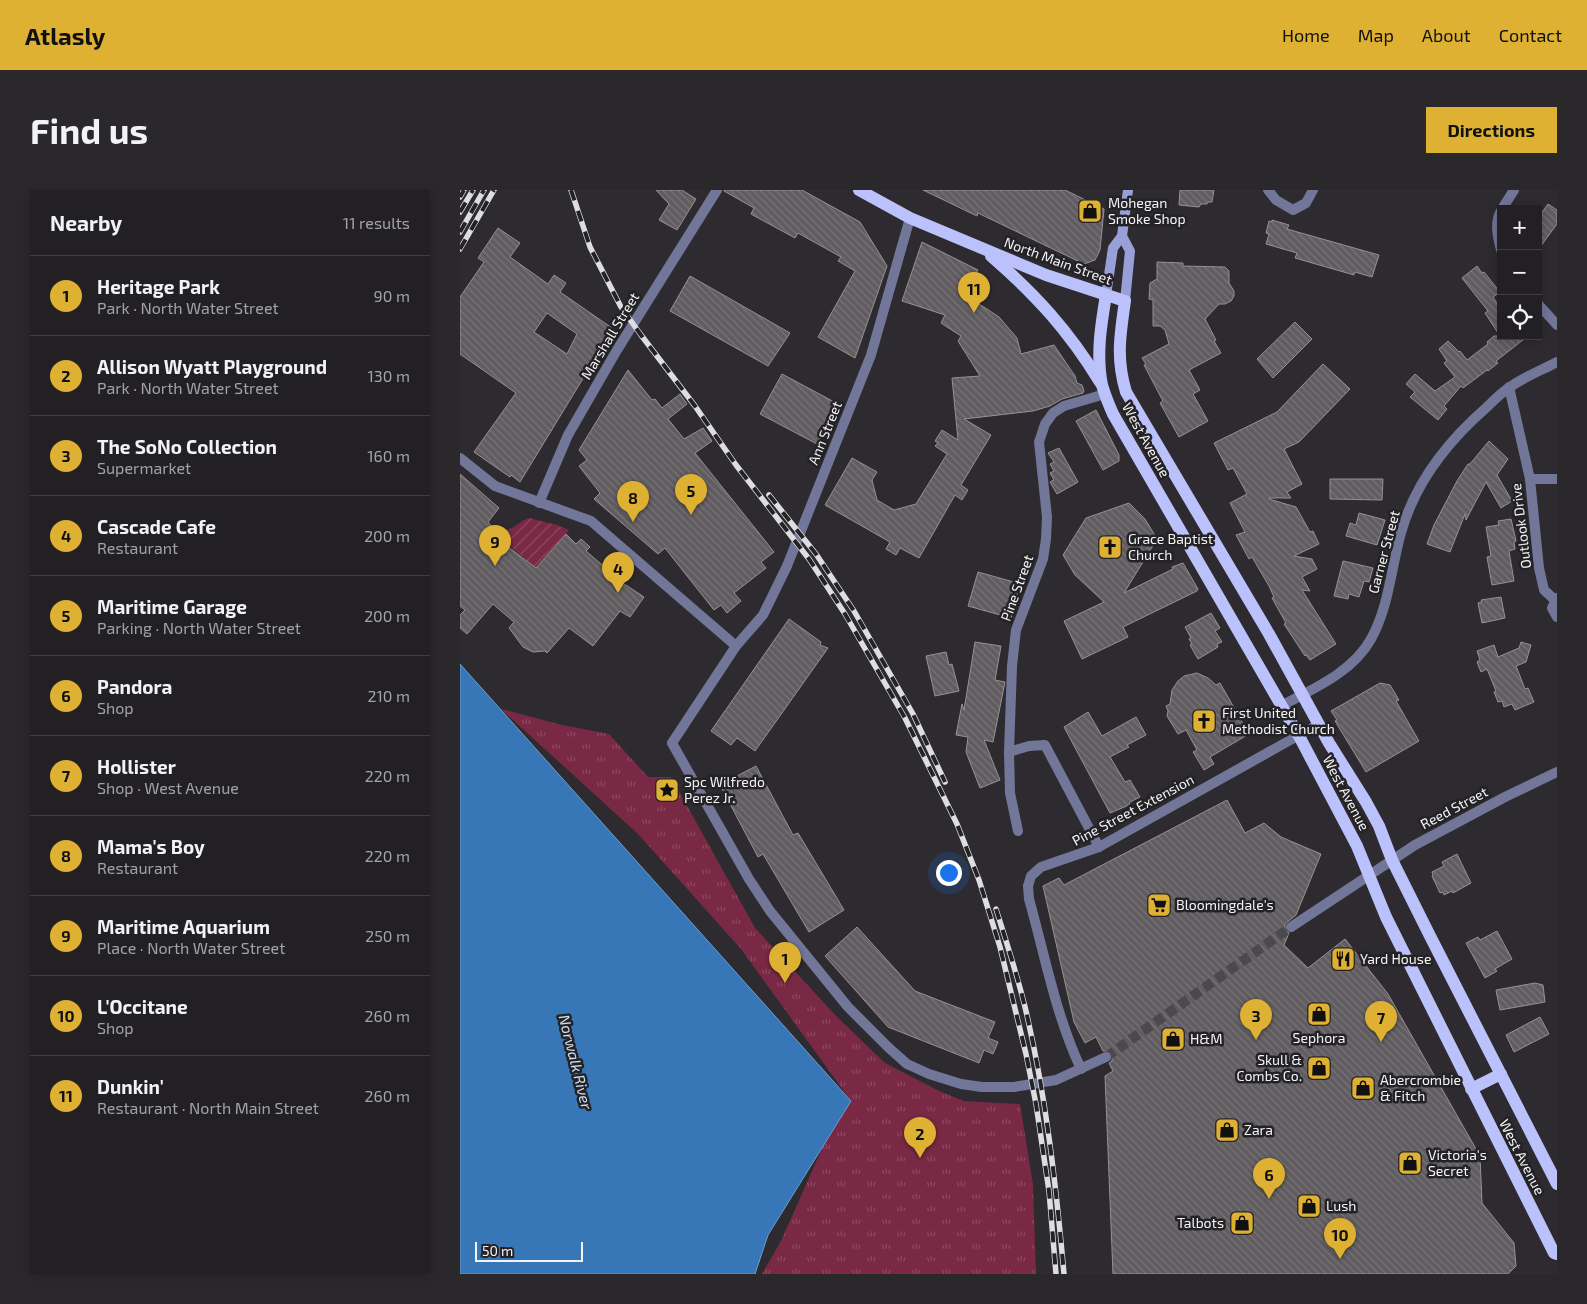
<!DOCTYPE html>
<meta charset="utf-8">
<style>
body{margin:0;font-family:"Exo 2",sans-serif;background:#2a282b;color:#f1f3f6}
.controls{position:absolute;right:15px;top:15px;display:grid;overflow:hidden;border-radius:0px;box-shadow:0 2px 12px #0003}
.controls button{width:45px;height:45px;display:grid;place-items:center;padding:0;border:0;border-bottom:1px solid #3f3e41;background:#222023;color:#f1f3f6;font:25px sans-serif}
.scale{position:absolute;left:15px;bottom:12px;width:108px;box-sizing:border-box;padding-left:5px;border:2px solid #f4f3f6;border-top:0;font-size:14px;line-height:18px;white-space:nowrap;color:#f4f3f6;-webkit-text-stroke:4px #232225;paint-order:stroke}
.you{position:absolute;left:488px;top:682px;width:18px;height:18px;margin:-12px;border:4px solid #fff;border-radius:50%;background:#1a73e8;box-shadow:0 0 0 8px #1a73e833}
.badge{display:grid;place-items:center;width:32px;height:32px;border-radius:50%;background:#deb133;color:#111;font-size:16px;font-weight:700}
.pin{position:absolute;translate:-50% -41px;filter:drop-shadow(0 1px 2px #0008)}
.pin::after{content:'';position:absolute;top:26px;width:18px;height:15px;background:inherit;clip-path:polygon(0 0,100% 0,50% 100%)}
.list{margin:0;padding:0;list-style:none}
h2{display:flex;justify-content:space-between;align-items:center;height:65px;margin:0;padding:0 20px;font-size:21px}
h2 small{font-size:16px;font-weight:400;color:#a2a3a6}
.list li{display:grid;grid-template-columns:32px 1fr auto;gap:15px;align-items:center;box-sizing:border-box;height:80px;padding:0 20px;border-top:1px solid #3f3e41}
.list b{display:block;font-size:19px;white-space:nowrap}
.list p{margin:0;font-size:16px;white-space:nowrap;color:#a2a3a6}
.list em{font-size:16px;font-style:normal;color:#a2a3a6}
.icon{flex:none;width:28px;height:28px;fill:none;stroke:currentColor;stroke-width:2;stroke-linecap:round;stroke-linejoin:round}
.map{position:relative;flex:none;width:1097px;height:1084px;overflow:hidden;border-radius:0px}
header{display:flex;align-items:center;gap:30px;box-sizing:border-box;height:70px;padding:0 25px;background:#deb133;color:#111}
header strong{font-size:24px}
nav{display:flex;gap:28px;margin-inline-start:auto;font-size:18px}
.intro{display:flex;align-items:center;justify-content:space-between;box-sizing:border-box;height:120px;padding:0 30px}
h1{margin:0;font-size:35px}
.button{padding:12px 22px;border-radius:0px;background:#deb133;color:#111;font-size:18px;font-weight:700}
main{display:flex;gap:30px;padding:0 30px}
aside{flex:1;background:#222023;border-radius:0px;box-shadow:0 2px 12px #0003}
.map>svg:first-child{display:block}
</style>
<header>
<strong>Atlasly</strong>
<nav><a>Home</a><a>Map</a><a>About</a><a>Contact</a></nav>
</header>
<div class="intro"><h1>Find us</h1><a class="button">Directions</a></div>
<main>
<aside>
<h2>Nearby<small>11 results</small></h2>
<ul class="list">
<li><span class="badge">1</span><div><b>Heritage Park</b><p>Park · North Water Street</p></div><em>90 m</em></li>
<li><span class="badge">2</span><div><b>Allison Wyatt Playground</b><p>Park · North Water Street</p></div><em>130 m</em></li>
<li><span class="badge">3</span><div><b>The SoNo Collection</b><p>Supermarket</p></div><em>160 m</em></li>
<li><span class="badge">4</span><div><b>Cascade Cafe</b><p>Restaurant</p></div><em>200 m</em></li>
<li><span class="badge">5</span><div><b>Maritime Garage</b><p>Parking · North Water Street</p></div><em>200 m</em></li>
<li><span class="badge">6</span><div><b>Pandora</b><p>Shop</p></div><em>210 m</em></li>
<li><span class="badge">7</span><div><b>Hollister</b><p>Shop · West Avenue</p></div><em>220 m</em></li>
<li><span class="badge">8</span><div><b>Mama's Boy</b><p>Restaurant</p></div><em>220 m</em></li>
<li><span class="badge">9</span><div><b>Maritime Aquarium</b><p>Place · North Water Street</p></div><em>250 m</em></li>
<li><span class="badge">10</span><div><b>L'Occitane</b><p>Shop</p></div><em>260 m</em></li>
<li><span class="badge">11</span><div><b>Dunkin'</b><p>Restaurant · North Main Street</p></div><em>260 m</em></li>
</ul>
</aside>
<div class="map">
<svg width="1097" height="1084" viewBox="0 0 1097 1084">
<defs>
<pattern id="grass-tufts" width="24" height="20" patternUnits="userSpaceOnUse" patternTransform="scale(1.25)"><rect width="24" height="20" fill="#7a2944"/><path d="M3 7l-1-3M5 7V3M7 7l1-3M15 17l-1-3M17 17v-4M19 17l1-3" fill="none" stroke="#8e4860"/></pattern>
<pattern id="garden-furrows" width="10" height="10" patternUnits="userSpaceOnUse" patternTransform="scale(1.25)"><rect width="10" height="10" fill="#7a2944"/><path d="M-1 1l2-2M0 10L10 0M9 11l2-2" fill="none" stroke="#8e4860"/></pattern>
<pattern id="building-back-hatch" width="6" height="6" patternUnits="userSpaceOnUse" patternTransform="scale(1.25)"><rect width="6" height="6" fill="#605c5f"/><path d="M-1 5l2 2M0 0l6 6M5-1l2 2" fill="none" stroke="#777477"/></pattern>
</defs>
<rect width="100%" height="100%" fill="#2d2b2f"/>
<!-- grass -->
<path fill="url(#grass-tufts)" d="M41,519L102,535L149,544L188,587H211L295,738L377,827L425,873L479,901L504,911L560,914L573,995L576,1084H302L321,1051L364,954L391,911L281,759L178,644Z"/>
<!-- garden -->
<path fill="url(#garden-furrows)" d="M69,328L97,335L109,340L75,378L66,372L67,370C61,365 35,349 48,340C50,338 53,338 55,336C60,333 63,330 69,328Z"/>
<!-- water -->
<path fill="#3777b7" stroke="#709cca" d="M0,474L391,911L308,1045L295,1084H0Z"/>
<!-- building -->
<g fill="url(#building-back-hatch)" stroke="#959194" fill-rule="evenodd">
<path d="M196,0H222L236,9L217,40L199,30L209,14Z"/>
<path d="M264,0H342L400,32L427,76L395,168L358,147L395,81L378,71L381,67L338,43L335,48L291,24L294,18L264,1Z"/>
<path d="M463,0H605L644,19L640,60L635,70L624,74L518,23L517,26Z"/>
<path d="M720,0H754L752,12H748L747,14H741L739,17L719,15Z"/>
<path d="M1088,14L1097,20V34L1078,60V28Z"/>
<path d="M812,30L829,35L827,39L919,65L912,87L895,82L894,85L835,68L837,63L806,54L809,44L806,43L809,31L812,32Z"/>
<path d="M38,38L60,53L50,67L88,94L94,85L106,93L100,102L152,138L138,157L141,159L60,292L51,285L50,287L14,262L56,203L0,164V107L24,72L18,68ZM87,123L117,144L107,164L74,142Z"/>
<path d="M462,52L518,80L504,104L539,127L557,148L561,164L594,155L615,186L617,193L622,195L624,201L623,203L602,209L590,216L573,221L504,229L531,245L501,295L508,300L502,310L495,305L459,368L440,358L436,365L426,359L430,352L365,315L392,268L417,282L412,290L417,310L434,320L456,314L487,264L475,256L478,253L475,251L482,240L498,250L492,188L520,186L498,151L501,146L481,133L485,125L442,111Z"/>
<path d="M697,72L723,73V76L765,77L769,81V93L774,101V106L771,111L765,114H759L745,129L756,150L754,151L761,163L729,180L740,200L733,204L748,231L719,247L700,213L703,211L684,175L686,174L682,168L709,154L705,140L700,136H693V110L689,109L690,93L697,89Z"/>
<path d="M1017,76L1022,83L1024,82L1040,102L1033,107L1038,115L1041,113V146H1068L1036,171L1038,173L1028,181L1027,180L1003,198L1001,196L984,216L987,219L978,230L950,207L955,202L946,194L955,184L975,201L995,187L984,173L987,171L979,159L988,151L999,162L1000,161L1007,170L1028,154L1027,152L1034,146H1040L1025,123L1028,121L1002,88Z"/>
<path d="M230,86L330,143L308,176L210,121Z"/>
<path d="M835,132L852,149L813,188L797,169Z"/>
<path d="M863,174L890,199L839,252L824,259L842,294L827,302L831,308H809V309L836,317L850,342L853,341L859,354L834,366L852,369L857,379L842,387L850,401L842,400L876,454L850,470L846,465L845,466L824,434L826,433L812,408L814,407L809,396L792,367L789,369L776,345L785,342L770,313L787,304L773,278L768,280L754,253L817,222Z"/>
<path d="M168,180L192,210L195,209L202,218L220,204L227,214L208,229L224,249L243,238L252,251L235,263L314,362L301,372L306,378L274,403L281,411L267,423L261,415L254,420L205,358L198,364L134,309L140,303L119,276L127,270L119,260Z"/>
<path d="M322,184L378,214L357,254L300,224Z"/>
<path d="M636,220L659,265V271L643,280L616,231Z"/>
<path d="M1029,251L1048,269L1037,285L1052,311L1041,318L1026,292L1006,330L1005,324L990,362L967,354L974,335L997,291L1008,274H1010Z"/>
<path d="M599,258L618,292L597,304L590,292L594,290L590,283L594,281L590,274L594,272L588,263Z"/>
<path d="M0,284L39,318L28,332L39,345L35,347L76,378L106,344L116,354L121,349L130,357L126,361L148,380L146,382L184,407L170,427L160,421L133,456L109,438L87,463L85,461L73,462L63,457L49,438L54,432L33,414L7,444L0,438V425L5,420L0,416Z"/>
<path d="M870,289H923L922,310L870,309Z"/>
<path d="M669,313L685,329L697,349L664,403L713,379L712,377L723,373L738,399L737,401L663,437L668,447L622,469L604,431L644,412L615,385L603,365L626,328Z"/>
<path d="M899,323L925,330L917,355L886,346L890,333L896,335Z"/>
<path d="M1051,329L1056,351L1054,352L1055,359L1049,361L1054,391L1032,395L1027,367L1031,366L1026,337L1039,335L1038,331Z"/>
<path d="M883,371L913,378L909,392L904,391L899,407L889,404L888,409L874,406Z"/>
<path d="M518,382L561,394L551,428L508,416Z"/>
<path d="M1041,407L1045,428L1022,433L1018,413L1022,412L1021,410Z"/>
<path d="M751,423L760,438L755,441L762,452L757,454L758,457L738,469L730,455L732,454L729,449L731,448L725,437Z"/>
<path d="M329,429L361,452L360,455L368,458L295,561L277,548L271,555L251,541Z"/>
<path d="M515,452L541,456L535,490L545,492L533,552L524,550L540,590L520,598L506,562L508,547L496,545L502,514L504,520Z"/>
<path d="M1061,452L1071,455L1066,472L1056,476L1065,499L1068,498L1074,512L1055,520L1052,514L1044,517L1042,511L1038,512L1034,502L1036,501L1027,479L1021,482L1017,472L1020,470L1017,461L1034,455L1038,467L1059,458Z"/>
<path d="M486,462L489,475L492,474L499,501L475,506L466,466Z"/>
<path d="M737,483L748,488L756,495L760,493L789,544L750,567L754,574L744,580L733,562L737,560L726,540L718,544L707,526L708,521L706,516L710,514L712,500L718,491L724,486Z"/>
<path d="M920,493L930,495L939,510L936,511L959,551L906,582L875,531L877,530L871,521Z"/>
<path d="M628,522L642,546L676,527L686,545L667,555L669,557L650,567L665,592L670,590L680,607L670,612L669,615L650,623L604,537Z"/>
<path d="M296,576L333,645L338,643L384,720L349,742L303,664L298,667L260,595Z"/>
<path d="M767,610L785,643L804,633L821,647L861,664L836,725L825,734V740L829,743L824,755L848,778L885,749L928,804L1020,966L1022,1013L1054,1053L1056,1076L1048,1084H653L645,886L653,881L649,873L652,871V865L650,861H643L636,847L625,853L614,832L583,696L599,688L604,695Z"/>
<path d="M997,664L1011,693L993,703L992,701L984,705L983,702L980,703L972,686L973,685L972,682L984,676L982,672Z"/>
<path d="M397,737L455,801L535,832L528,848L538,852L533,864L524,860L519,873L428,837L365,766Z"/>
<path d="M1037,741L1052,769L1035,779L1037,781L1025,788L1006,753L1018,747L1020,750Z"/>
<path d="M1075,793L1083,795L1085,812L1040,820L1036,800Z"/>
<path d="M1080,827L1089,844L1054,862L1046,845Z"/>
</g>
<g fill="none" stroke-linecap="round" stroke-linejoin="round">
<!-- street-tunnel -->
<path stroke="#4b494d" stroke-width="10" stroke-dasharray="10 5" stroke-linecap="butt" d="M646,867L831,737"/>
<!-- street -->
<g stroke="#727699" stroke-width="10">
<path d="M808,0L816,10L833,20L846,13L853,0"/>
<path d="M1042,19L1054,0"/>
<path d="M1041,21C1034,32 1038,48 1041,60"/>
<path d="M450,28L411,165L327,376L303,425L276,456L212,553L289,689L310,721L388,817L429,858L447,874L469,884L501,894L522,897H554L596,890L646,867"/>
<path d="M1078,114L1097,135"/>
<path d="M1049,197L1070,289L1079,378L1084,400L1095,410"/>
<path d="M0,268L35,296L131,331L276,456"/>
<path d="M1070,289H1097"/>
<path d="M79,313L108,245L157,160L257,0"/>
<path d="M1097,408L1092,418L1097,427"/>
<path d="M821,516C853,499 893,482 911,449C929,417 931,378 941,343C955,292 988,251 1027,217C1034,210 1042,202 1050,197C1064,187 1082,180 1097,172"/>
<path d="M549,562L569,556L585,555L639,657"/>
<path d="M558,641L550,603L549,562L552,476L556,440L583,369L586,349L587,327L579,252L585,234L593,223L604,216L645,204"/>
<path d="M831,737L955,655L1045,607L1097,582"/>
<path d="M621,879C596,826 585,766 569,709L568,696L571,686L581,677L639,657L859,534"/>
</g>
<!-- secondary -->
<g stroke="#99a0d8" stroke-width="10">
<path d="M646,105L653,58L662,46"/>
<path d="M665,111L670,61L662,46L668,0"/>
</g>
<!-- primary -->
<g stroke="#bbc1fb" stroke-width="12">
<path d="M399,0L450,28L586,85L665,111C660,145 656,169 666,202L809,444L869,553L906,612L919,636L932,670L969,744L1097,994"/>
<path d="M531,66C576,105 608,140 640,192"/>
<path d="M646,105C641,135 636,165 642,195C645,205 649,215 653,224L839,546L897,656L926,727L1094,1063L1097,1064"/>
<path d="M1011,899L1041,884"/>
</g>
<!-- rail casing -->
<g stroke="#dedde0" stroke-width="5.5">
<g id="rail">
<path d="M111,0L130,57L161,117L181,145L235,216L276,275L349,369L385,424L445,528L497,634L519,690L540,757L566,864L576,914L589,1001L596,1084"/>
<path d="M0,7L4,0"/>
<path d="M0,22L13,0"/>
<path d="M0,42L24,0"/>
<path d="M0,59L34,0"/>
<path d="M309,305L356,364L394,421L453,524L485,592"/>
<path d="M536,719C546,751 557,784 565,817C586,905 596,995 604,1084"/>
</g>
</g>
<!-- rail -->
<use href="#rail" stroke="#232225" stroke-width="4" stroke-dasharray="11" stroke-linecap="butt"/>
</g>
<!-- icons -->
<defs>
<g id="shop-square" transform="scale(1.25)"><rect x="-9" y="-9" width="18" height="18" rx="4" fill="#deb133" stroke="#232225"/><path d="M-5-2.5h2.3a2.7 3.5 0 0 1 5.4 0H5L5.5 6h-11ZM-1.5-2.5h3a1.5 2.3 0 0 0-3 0Z" fill="#111"/></g>
<g id="church-square" transform="scale(1.25)"><rect x="-9" y="-9" width="18" height="18" rx="4" fill="#deb133" stroke="#232225"/><path d="M-1.2-6h2.4v3.5h3.3v2.4h-3.3V6h-2.4V-.1h-3.3v-2.4h3.3Z" fill="#111"/></g>
<g id="sight-square" transform="scale(1.25)"><rect x="-9" y="-9" width="18" height="18" rx="4" fill="#deb133" stroke="#232225"/><path d="M0-6L1.8-2.2L6-1.7L2.9 1.2L3.7 5.4L0 3.3L-3.7 5.4L-2.9 1.2L-6-1.7L-1.8-2.2Z" fill="#111"/></g>
<g id="supermarket-square" transform="scale(1.25)"><rect x="-9" y="-9" width="18" height="18" rx="4" fill="#deb133" stroke="#232225"/><path d="M-6-5.5h2.5l.6 2H6L4.5 2H-2.5L-4.4-4H-6ZM-1.5 3.2a1.3 1.3 0 1 0 .1 0ZM3 3.2a1.3 1.3 0 1 0 .1 0Z" fill="#111"/></g>
<g id="restaurant-square" transform="scale(1.25)"><rect x="-9" y="-9" width="18" height="18" rx="4" fill="#deb133" stroke="#232225"/><path d="M-5-6h1v4h1v-4h1v4h1v-4h1v5L-1.5 .5V6h-2V.5L-5-1ZM5-6V6H3V1.5H1.5Q1.5-4 5-6Z" fill="#111"/></g>
</defs>
<g fill-rule="evenodd">
<use href="#shop-square" x="630" y="21"/>
<use href="#church-square" x="650" y="357"/>
<use href="#church-square" x="744" y="531"/>
<use href="#sight-square" x="207" y="600"/>
<use href="#supermarket-square" x="699" y="715"/>
<use href="#restaurant-square" x="883" y="769"/>
<use href="#shop-square" x="859" y="824"/>
<use href="#shop-square" x="713" y="849"/>
<use href="#shop-square" x="859" y="878"/>
<use href="#shop-square" x="903" y="898"/>
<use href="#shop-square" x="767" y="940"/>
<use href="#shop-square" x="950" y="973"/>
<use href="#shop-square" x="849" y="1016"/>
<use href="#shop-square" x="782" y="1033"/>
</g>
<g text-anchor="middle" stroke-width="5" stroke-linejoin="round" paint-order="stroke">
<!-- poi labels -->
<g font-size="14" fill="#f4f3f6" stroke="#232225" text-anchor="start">
<text x="648" y="18">Mohegan<tspan x="648" dy="16">Smoke Shop</tspan></text>
<text x="668" y="354">Grace Baptist<tspan x="668" dy="16">Church</tspan></text>
<text x="762" y="528">First United<tspan x="762" dy="16">Methodist Church</tspan></text>
<text x="224" y="597">Spc Wilfredo<tspan x="224" dy="16">Perez Jr.</tspan></text>
<text x="716" y="720">Bloomingdale's</text>
<text x="900" y="774">Yard House</text>
<text x="859" y="853" text-anchor="middle">Sephora</text>
<text x="730" y="854">H&amp;M</text>
<text x="842" y="875" text-anchor="end">Skull &amp;<tspan x="842" dy="16">Combs Co.</tspan></text>
<text x="920" y="895">Abercrombie<tspan x="920" dy="16">&amp; Fitch</tspan></text>
<text x="784" y="945">Zara</text>
<text x="968" y="970">Victoria's<tspan x="968" dy="16">Secret</tspan></text>
<text x="866" y="1021">Lush</text>
<text x="764" y="1038" text-anchor="end">Talbots</text>
</g>
<!-- street labels -->
<g font-size="14" fill="#f4f3f6" stroke="#232225">
<text transform="translate(598 71) rotate(20)" y="5">North Main Street</text>
<text transform="translate(150 146) rotate(-59)" y="5">Marshall Street</text>
<text transform="translate(365 243) rotate(-68)" y="5">Ann Street</text>
<text transform="translate(686 250) rotate(61)" y="5">West Avenue</text>
<text transform="translate(1061 336) rotate(-97)" y="5">Outlook Drive</text>
<text transform="translate(924 362) rotate(-75)" y="5">Garner Street</text>
<text transform="translate(557 398) rotate(-70)" y="5">Pine Street</text>
<text transform="translate(886 603) rotate(62)" y="5">West Avenue</text>
<text transform="translate(994 618) rotate(-28)" y="5">Reed Street</text>
<text transform="translate(673 620) rotate(-28)" y="5">Pine Street Extension</text>
<text transform="translate(1062 967) rotate(63)" y="5">West Avenue</text>
</g>
<!-- water labels -->
<g font-size="15" font-style="italic" fill="#d1e1f3" stroke="#232225">
<text transform="translate(115 872) rotate(76)" y="5">Norwalk River</text>
</g>
</g>
</svg>
<div class="controls">
<button>+</button>
<button>−</button>
<button><svg class="icon" aria-label="locate" viewBox="0 0 24 24"><circle cx="12" cy="12" r="6"/><path d="M12 2v4M12 18v4M2 12h4M18 12h4"/></svg></button>
</div>
<div class="scale">50 m</div>
<div class="you"></div>
<div class="pin badge" style="left:325px;top:793px">1</div>
<div class="pin badge" style="left:460px;top:968px">2</div>
<div class="pin badge" style="left:796px;top:850px">3</div>
<div class="pin badge" style="left:158px;top:403px">4</div>
<div class="pin badge" style="left:231px;top:325px">5</div>
<div class="pin badge" style="left:809px;top:1009px">6</div>
<div class="pin badge" style="left:921px;top:852px">7</div>
<div class="pin badge" style="left:173px;top:332px">8</div>
<div class="pin badge" style="left:35px;top:376px">9</div>
<div class="pin badge" style="left:880px;top:1069px">10</div>
<div class="pin badge" style="left:514px;top:123px">11</div>
</div>
</main>
